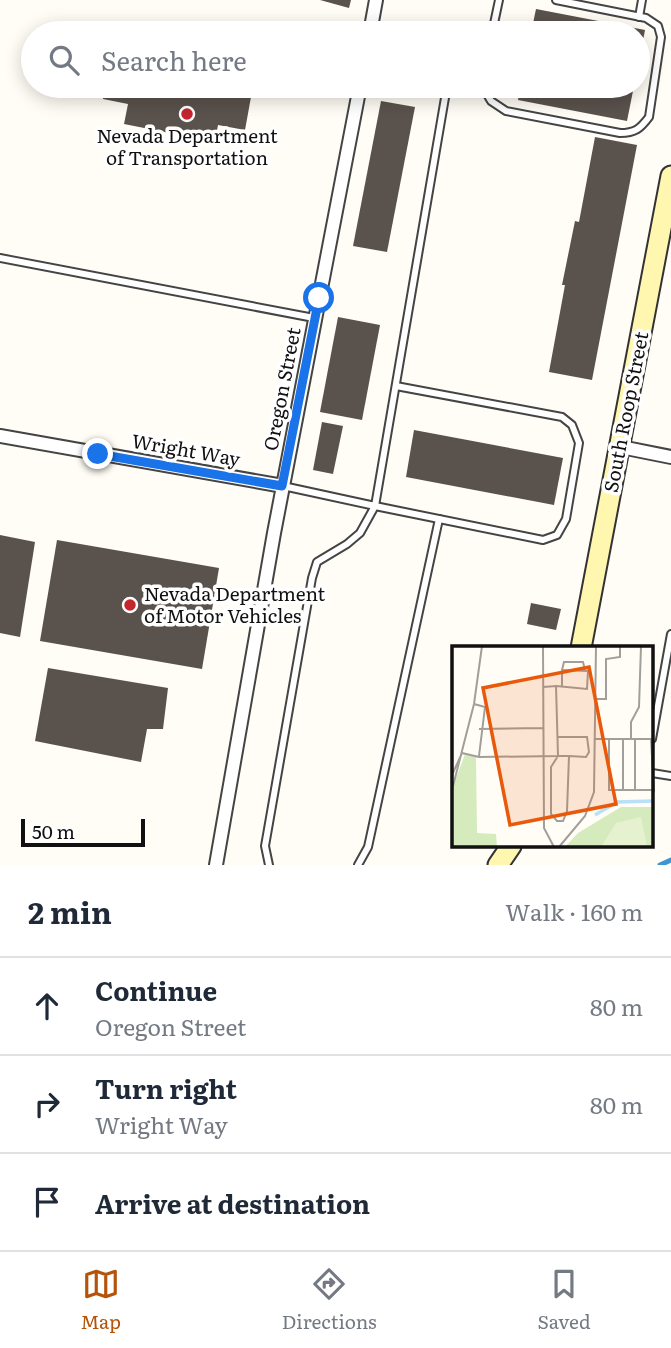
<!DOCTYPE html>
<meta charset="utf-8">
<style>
body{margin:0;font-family:Literata,serif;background:#f2f2f3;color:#1f2937}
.scale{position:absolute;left:21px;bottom:18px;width:124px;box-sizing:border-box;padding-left:7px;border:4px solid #111;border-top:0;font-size:19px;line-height:24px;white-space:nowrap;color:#111;-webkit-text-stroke:5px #fff;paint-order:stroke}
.stop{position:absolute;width:21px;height:21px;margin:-16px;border:5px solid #1a73e8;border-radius:50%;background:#fff}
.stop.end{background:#1a73e8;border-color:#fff;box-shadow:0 2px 7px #0008}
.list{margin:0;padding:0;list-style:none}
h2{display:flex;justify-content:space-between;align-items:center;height:91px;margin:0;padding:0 28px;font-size:30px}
h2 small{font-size:23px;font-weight:400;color:#747a83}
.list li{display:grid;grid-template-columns:46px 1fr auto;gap:21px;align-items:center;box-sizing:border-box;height:98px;padding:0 28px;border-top:2px solid #e0e1e3}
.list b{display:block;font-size:26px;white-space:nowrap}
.list p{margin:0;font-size:23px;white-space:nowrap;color:#747a83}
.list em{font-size:23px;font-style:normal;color:#747a83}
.icon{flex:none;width:38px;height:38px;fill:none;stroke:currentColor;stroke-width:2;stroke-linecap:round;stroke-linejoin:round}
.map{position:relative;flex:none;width:671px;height:865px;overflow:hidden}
.search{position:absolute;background:#fff;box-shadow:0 4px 18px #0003;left:21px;right:21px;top:21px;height:77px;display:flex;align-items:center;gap:18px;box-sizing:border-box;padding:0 24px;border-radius:38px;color:#747a83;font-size:26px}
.sheet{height:385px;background:#fff}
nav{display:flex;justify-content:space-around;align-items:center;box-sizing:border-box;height:98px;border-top:2px solid #e0e1e3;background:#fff;font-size:19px;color:#747a83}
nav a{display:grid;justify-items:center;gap:4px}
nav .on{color:#b45309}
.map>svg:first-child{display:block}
</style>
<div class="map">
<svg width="671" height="865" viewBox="0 0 671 865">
<rect width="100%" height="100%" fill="#fffdf5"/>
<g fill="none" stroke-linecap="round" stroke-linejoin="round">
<!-- stream -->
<path stroke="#3f96cf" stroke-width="5" d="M660,865L671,860"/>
</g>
<!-- building -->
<g fill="#5a524d">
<path d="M320,0H351L349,8Z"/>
<path d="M536,9L645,30L639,61L638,33H531Z"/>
<path d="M105,86H253L245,130L218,125L215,142L124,124L128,104L103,99Z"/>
<path d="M521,86H634L627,121L518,100Z"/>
<path d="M381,101L415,107L387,252L353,246Z"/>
<path d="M595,137L637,145L592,380L549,372L565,285H562L575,221L579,222Z"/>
<path d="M338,317L380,325L362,420L320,412Z"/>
<path d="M322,422L343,426L333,474L313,470Z"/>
<path d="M414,430L563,458L554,505L406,477Z"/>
<path d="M0,535L35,542L20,637L0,633Z"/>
<path d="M57,540L219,568L202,669L40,641Z"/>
<path d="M531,603L561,609L556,630L527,624Z"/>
<path d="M48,668L168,688L163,729H147L141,762L35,741Z"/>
</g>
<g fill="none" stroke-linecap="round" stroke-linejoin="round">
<!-- lane casing -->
<g stroke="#444" stroke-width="10">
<g id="lane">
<path d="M639,17L642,0"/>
<path d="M492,33L499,0"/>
<path d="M482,86L491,101L506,111L620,133C635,133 640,129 649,117L661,37L658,26L646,18L556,0"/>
<path d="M0,258L314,318"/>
<path d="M283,486L375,506L447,86"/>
<path d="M652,739L671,634"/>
<path d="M652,773L671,776"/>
<path d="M269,865L265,846L312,578L317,562L347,544L360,533L375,506L543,540L557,535L566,519L579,443L572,425L562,417L396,386"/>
<path d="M358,865L368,847L439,519"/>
</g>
</g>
<!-- street casing -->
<g stroke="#444" stroke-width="16">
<g id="street">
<path d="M370,33L376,0"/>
<path d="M0,436L283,486"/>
<path d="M621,447L671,457"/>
<path d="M216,865L274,533L360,86"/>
</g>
</g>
<!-- secondary casing -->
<g stroke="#333" stroke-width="23">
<g id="secondary">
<path d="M581,648L671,176"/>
<path d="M498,865L511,846"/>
</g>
</g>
<!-- lane -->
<use href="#lane" stroke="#fff" stroke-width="6"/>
<!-- street -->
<use href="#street" stroke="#fff" stroke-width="12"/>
<!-- secondary -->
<use href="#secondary" stroke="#fff6b0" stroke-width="19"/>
</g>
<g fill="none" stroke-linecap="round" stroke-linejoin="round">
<!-- route -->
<path stroke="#1a73e8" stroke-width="9" d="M98,454L282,486L319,298"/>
</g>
<!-- markers -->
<g fill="#c4262e" stroke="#fff" stroke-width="2.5">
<circle cx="187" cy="114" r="7"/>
<circle cx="130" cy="605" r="7"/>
</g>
<g text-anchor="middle" stroke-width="7" stroke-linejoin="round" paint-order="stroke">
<!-- poi labels -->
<g font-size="19" fill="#111" stroke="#fff">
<text x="187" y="143">Nevada Department<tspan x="187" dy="22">of Transportation</tspan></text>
<text x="144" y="601" text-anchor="start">Nevada Department<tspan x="144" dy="22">of Motor Vehicles</tspan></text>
</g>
<!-- street labels -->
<g font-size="19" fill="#111" stroke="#fff">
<text transform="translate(282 389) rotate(-79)" y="7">Oregon Street</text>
<text transform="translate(626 412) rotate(-79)" y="7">South Roop Street</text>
<text transform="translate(186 450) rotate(10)" y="7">Wright Way</text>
</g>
</g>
<!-- overview -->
<g transform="translate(452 646)">
<rect width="201" height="201" fill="#fffdf5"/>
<path d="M13,108L24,111L25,187L44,188L45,201H0V143ZM169,161H201V201H113L126,187Z" fill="#d5ebbd"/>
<path d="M189,171L195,201H149L164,177Z" fill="#e6f2cf"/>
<path fill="none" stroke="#b9e0f7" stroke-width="3.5" d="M143,169L165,156L202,155"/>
<path fill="none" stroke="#a09f9a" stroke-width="2" d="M30,0H120M91,1L92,182L102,201M110,24L112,16H131L133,24M104,40L135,43L136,25L110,24V41M143,53H154V13L168,11V0M22,58L33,61L27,110M27,83L91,82M106,91H135L137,106L134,111L117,110H106L99,121V168L105,175H111L115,165L117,110M143,93H202M157,93V144H200M171,93V144M179,93V76L187,61L189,0M183,93V144M199,93L202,146M10,107L27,111L106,110L104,40L91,41M0,129L10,107M0,144L22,58L30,0M107,201L133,170L142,146L144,0"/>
<path fill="#e8590c" fill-opacity="0.15" stroke="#e8590c" stroke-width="3.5" d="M137,21L164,158L58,179L31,42Z"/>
<rect width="201" height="201" fill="none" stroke="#111" stroke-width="3.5"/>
</g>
</svg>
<div class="scale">50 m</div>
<div class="stop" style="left:319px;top:298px"></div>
<div class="stop end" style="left:98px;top:454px"></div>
<div class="search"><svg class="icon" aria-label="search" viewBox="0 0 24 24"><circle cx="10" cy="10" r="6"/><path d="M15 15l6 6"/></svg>Search here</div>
</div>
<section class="sheet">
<h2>2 min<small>Walk · 160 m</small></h2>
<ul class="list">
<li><svg class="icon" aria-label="ahead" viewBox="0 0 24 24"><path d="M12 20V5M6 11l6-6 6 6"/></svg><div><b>Continue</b><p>Oregon Street</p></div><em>80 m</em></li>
<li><svg class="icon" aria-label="right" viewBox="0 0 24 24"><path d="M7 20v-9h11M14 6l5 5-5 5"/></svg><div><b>Turn right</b><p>Wright Way</p></div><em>80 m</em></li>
<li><svg class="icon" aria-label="arrive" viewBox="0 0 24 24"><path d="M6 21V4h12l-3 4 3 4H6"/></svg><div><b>Arrive at destination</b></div></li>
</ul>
</section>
<nav>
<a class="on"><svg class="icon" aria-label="map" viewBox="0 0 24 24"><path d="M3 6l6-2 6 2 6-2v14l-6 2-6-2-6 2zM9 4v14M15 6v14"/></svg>Map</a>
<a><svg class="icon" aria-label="directions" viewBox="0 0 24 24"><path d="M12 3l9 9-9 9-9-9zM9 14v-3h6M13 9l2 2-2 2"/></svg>Directions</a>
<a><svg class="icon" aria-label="saved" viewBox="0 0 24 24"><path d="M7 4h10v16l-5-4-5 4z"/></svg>Saved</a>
</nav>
